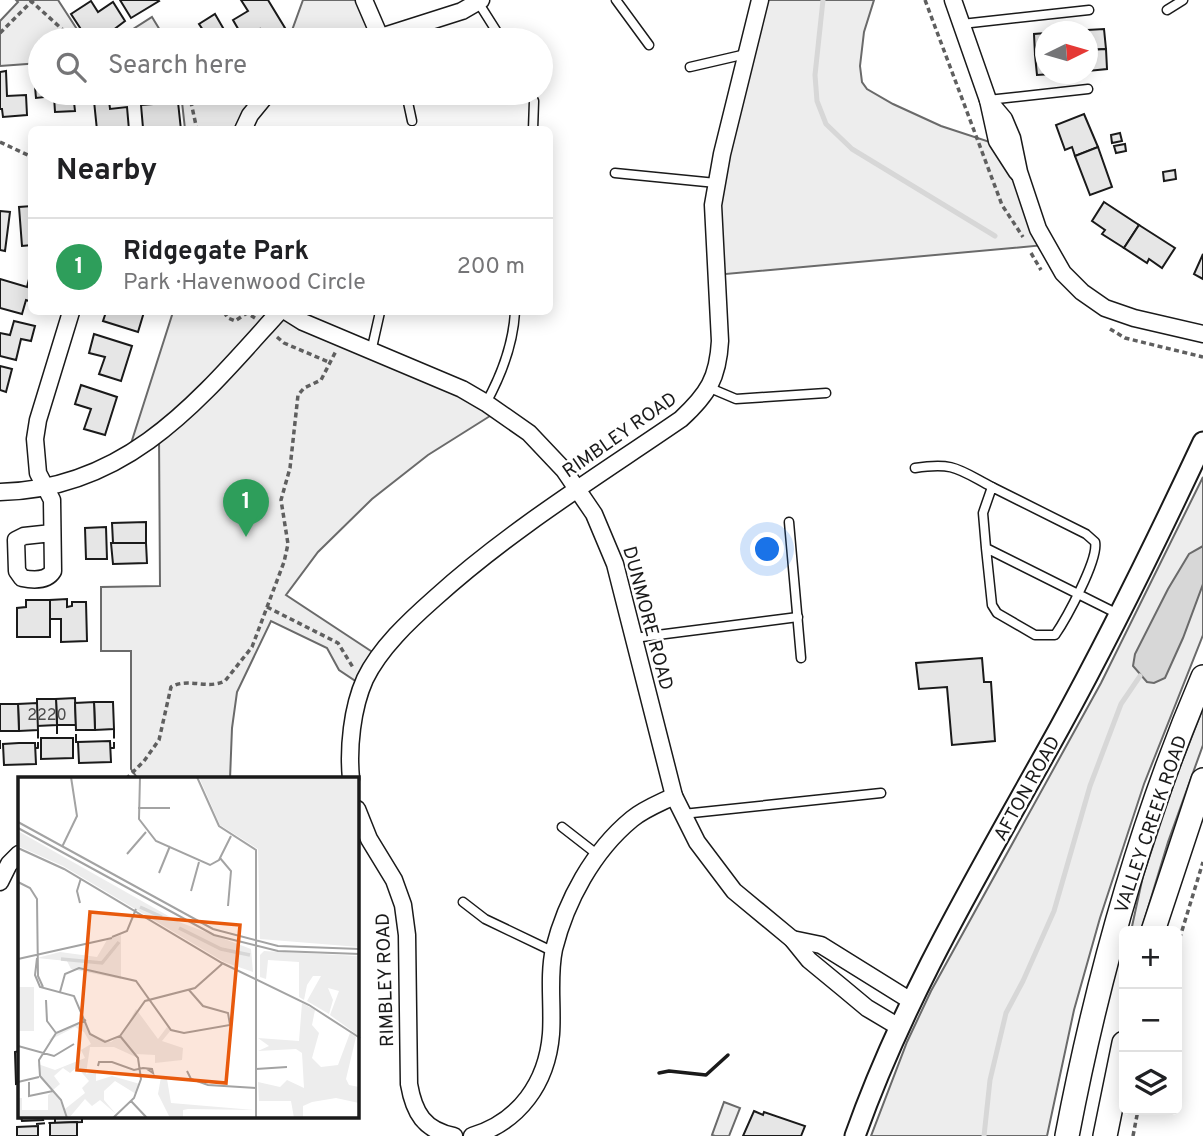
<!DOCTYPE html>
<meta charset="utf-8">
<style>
body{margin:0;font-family:Overpass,sans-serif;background:#f6f6f6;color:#202124}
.controls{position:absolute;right:21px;bottom:21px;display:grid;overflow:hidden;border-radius:10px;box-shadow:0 4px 18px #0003}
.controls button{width:63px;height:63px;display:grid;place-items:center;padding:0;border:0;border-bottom:2px solid #e0e0e0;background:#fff;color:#202124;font:35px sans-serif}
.compass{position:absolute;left:1035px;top:21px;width:63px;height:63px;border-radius:50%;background:#fff;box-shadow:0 4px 18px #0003;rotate:85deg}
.you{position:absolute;left:768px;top:550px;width:24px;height:24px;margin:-18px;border:5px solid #fff;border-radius:50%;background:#1a73e8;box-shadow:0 0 0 10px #1a73e833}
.badge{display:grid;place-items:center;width:46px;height:46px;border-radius:50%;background:#0b8043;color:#fff;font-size:23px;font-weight:700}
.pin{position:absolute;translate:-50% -58px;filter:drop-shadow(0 2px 4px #0008)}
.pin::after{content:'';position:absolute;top:37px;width:24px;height:21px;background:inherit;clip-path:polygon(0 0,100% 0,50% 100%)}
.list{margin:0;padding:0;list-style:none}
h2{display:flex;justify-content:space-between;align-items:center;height:91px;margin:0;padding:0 28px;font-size:30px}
h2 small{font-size:23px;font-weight:400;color:#757577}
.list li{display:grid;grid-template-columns:46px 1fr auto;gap:21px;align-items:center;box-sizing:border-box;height:98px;padding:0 28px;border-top:2px solid #e0e0e0}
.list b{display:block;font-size:26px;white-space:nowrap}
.list p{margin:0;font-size:23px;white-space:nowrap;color:#757577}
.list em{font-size:23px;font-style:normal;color:#757577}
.icon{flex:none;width:38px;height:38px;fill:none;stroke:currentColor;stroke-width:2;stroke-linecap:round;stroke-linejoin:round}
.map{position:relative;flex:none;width:1203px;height:1136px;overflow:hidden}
.search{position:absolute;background:#fff;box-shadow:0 4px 18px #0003;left:28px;top:28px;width:525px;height:77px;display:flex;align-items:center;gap:18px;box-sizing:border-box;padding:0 24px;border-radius:38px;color:#757577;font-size:26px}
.panel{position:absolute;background:#fff;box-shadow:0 4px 18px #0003;left:28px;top:126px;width:525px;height:189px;border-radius:10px}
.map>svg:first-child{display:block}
</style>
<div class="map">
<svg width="1203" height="1136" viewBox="0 0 1203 1136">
<rect width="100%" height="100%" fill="#fff"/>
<!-- built -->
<g fill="#ededed" stroke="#6a6a6a" stroke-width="2">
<path d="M16,0H58L84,40H40V63L0,66V21L18,2Z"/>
<path d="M303,0H364L371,40H279L291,33Z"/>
<path d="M760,0H874L864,32L860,66L862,82L867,89L893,104L941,126L999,145L1045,245L715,275L713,229Z"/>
<path d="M152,17L166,40H116Z"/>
<path d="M181,93H268L243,130L185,129Z"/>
<path d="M173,312H287L498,411L428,455L372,499L318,552L286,595L380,657L363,686L339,670L327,648L271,621L237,692L232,728L230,779H138L131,769V651H101V587L160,586L159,435L127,456Z"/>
<path d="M1203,477V635L1144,784L1100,918L1074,1010L1047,1136H871L907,1042L931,991L1101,683Z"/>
<path d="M1203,708V745L1168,842L1141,931H1131L1143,876L1176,777Z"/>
<path d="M724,1102L740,1108L729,1136H715L712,1135Z"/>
</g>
<!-- water -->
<path fill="#d7d7d7" stroke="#6a6a6a" stroke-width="2" d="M1203,546V584L1183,638L1165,678L1154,683L1147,682L1133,666L1135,654L1168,589L1189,554Z"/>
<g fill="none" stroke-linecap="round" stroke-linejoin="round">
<!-- stream -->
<g stroke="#d7d7d7" stroke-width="5">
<path d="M823,0L815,75L817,101L826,124L852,149L995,236"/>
<path d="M984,1136L990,1080L1006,1013L1023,981L1054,911L1090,786L1121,704L1140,676"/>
</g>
</g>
<!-- building -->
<g fill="#e6e6e6" stroke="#1a1a1a" stroke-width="2">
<path d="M120,0H158L159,1L131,18Z"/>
<path d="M241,0H268L285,28L266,39L260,29L244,39L233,20L248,11Z"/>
<path d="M91,1L98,12L113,2L125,21L100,40H88L71,14Z"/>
<path d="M215,14L230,40H200L207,36L199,24Z"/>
<path d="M1104,29L1106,49L1088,50V32L1069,31Z"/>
<path d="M1046,33V54L1035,55L1034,34Z"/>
<path d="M1106,49L1107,69L1088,71V50Z"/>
<path d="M1046,54V74H1053L1037,75L1035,55Z"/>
<path d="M6,71L7,96L26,95L27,115L3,117L2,109H0V72Z"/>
<path d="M40,74V93H73L75,111L55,112L54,96L36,98L34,75Z"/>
<path d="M109,100L110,109L127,107L129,130H97L94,101Z"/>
<path d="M178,102L181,130H162L161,127L143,128L141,105Z"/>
<path d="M1084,114L1098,147L1075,156L1072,147L1065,150L1056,125Z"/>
<path d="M1120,133L1122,141L1112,143L1111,135Z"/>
<path d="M1125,144L1126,151L1116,153L1114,146Z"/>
<path d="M1098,147L1112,187L1090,195L1075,156Z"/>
<path d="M1175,170L1176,179L1164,181L1163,172Z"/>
<path d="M1104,202L1139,225L1124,248L1102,234L1105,230L1092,221Z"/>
<path d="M32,206V245L22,246L19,207Z"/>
<path d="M0,211L10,212L5,251L0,250Z"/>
<path d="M1139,225L1175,248L1162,268L1149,259L1147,263L1124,248Z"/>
<path d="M1203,254V279L1194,274Z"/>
<path d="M0,279L27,287L29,279L32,280V302L26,300L22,314L0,308Z"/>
<path d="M106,312H144L138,332L103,321Z"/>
<path d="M14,321L35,326L31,341L21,339L16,360L0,356V333L10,335Z"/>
<path d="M94,334L132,346L121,381L99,374L105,357L89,353Z"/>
<path d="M0,366L12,369L6,392L0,390Z"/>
<path d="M81,385L117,397L105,435L84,429L91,409L75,404Z"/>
<path d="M146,522V543H113L112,523Z"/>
<path d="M106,527L107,559H86L85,528Z"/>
<path d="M111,543H146L147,563L113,564Z"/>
<path d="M67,599V607L72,606V602H86L87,641L61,642V619H50V600Z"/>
<path d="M26,600H50V637H17V608L26,607Z"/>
<path d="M982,658L984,682H991L995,741L952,745L947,687L919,689L916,663Z"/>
<path d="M75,698L76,725H57L56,699Z"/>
<path d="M37,699H56L57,725L37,726Z"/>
<path d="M94,702H113L114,729L95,730Z"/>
<path d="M94,702L95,730H76L75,703Z"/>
<path d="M37,703L38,730L19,731L18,704Z"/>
<path d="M0,704H18L19,731H0Z"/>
<path d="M41,738H73V758L41,759Z"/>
<path d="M110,741L111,762L79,763L78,742Z"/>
<path d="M19,743H35L36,764L4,765L3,744Z"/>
<path d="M19,1051V1083L16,1084L15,1052Z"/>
<path d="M754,1111L763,1115L764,1112L805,1126L801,1136H743Z"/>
<path d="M21,1117H42L43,1120L22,1121Z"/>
<path d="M55,1117H82V1122L55,1123Z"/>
<path d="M77,1122V1136H50V1123Z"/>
<path d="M38,1126V1136H17V1127Z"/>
</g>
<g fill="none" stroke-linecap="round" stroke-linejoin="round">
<!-- service casing -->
<g stroke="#1a1a1a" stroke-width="11">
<g id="service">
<path d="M616,0L649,45"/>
<path d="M478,2L502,40"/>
<path d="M1167,10L1183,0"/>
<path d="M962,24L1089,10"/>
<path d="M690,67L746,54"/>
<path d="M406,93L412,121"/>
<path d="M530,93L534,101L533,130"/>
<path d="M988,100L1088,89"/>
<path d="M615,173L716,183"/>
<path d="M371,352L380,312"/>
<path d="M710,388L736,399L826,393"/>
<path d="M486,403C502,374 513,345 515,312"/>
<path d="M915,468C954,462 958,469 992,487"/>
<path d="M789,522L801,658"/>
<path d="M986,548L992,605L997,613L1035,635H1055C1066,619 1099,559 1095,542L1086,534L992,487L983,513L986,548L1120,615"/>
<path d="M634,638L798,617"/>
<path d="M683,814L881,793"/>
<path d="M562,827L598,855"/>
<path d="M463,902L485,919L554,952"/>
</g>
</g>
<!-- minor casing -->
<g stroke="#1a1a1a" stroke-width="19">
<g id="minor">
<path d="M364,0L380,37"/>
<path d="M953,0L988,100L1004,119L1012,138L1019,172L1038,229L1063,273L1082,292L1105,308L1134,318L1203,334"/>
<path d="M371,40L462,11L481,0"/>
<path d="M988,100L997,141L1017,172"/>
<path d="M243,130L250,115L268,93"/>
<path d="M287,312L303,322L462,389L486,403L529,433L564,470L594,514L615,564L674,796L697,842L734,891L792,939L809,960L843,988L867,1008L899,1027"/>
<path d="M0,492C129,489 200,399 279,312"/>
<path d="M52,533L24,536L16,540L17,571L22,578C32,580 47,581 53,571L52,500L38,473L35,439L38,420L71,312"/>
<path d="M351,779C348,748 352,708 365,679C380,648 409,621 435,598C510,530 598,476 681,419C708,394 718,378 720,341L713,205L722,154L760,0"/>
<path d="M357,809L369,839L394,880L403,905L407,935L409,1084C414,1113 424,1130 454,1136"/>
<path d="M0,882L9,864L19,854"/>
<path d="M792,939L821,945L911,1001"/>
<path d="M472,1136C519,1122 547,1083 551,1034C553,1006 548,977 554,949C566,901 593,851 632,819C644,809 660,803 674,796"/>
</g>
</g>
<!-- tertiary casing -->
<g stroke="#1a1a1a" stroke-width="23">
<path id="tertiary" d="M855,1136C906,992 986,861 1060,727C1111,634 1158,538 1203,442"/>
</g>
<!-- secondary casing -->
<g stroke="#1a1a1a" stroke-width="26">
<g id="secondary">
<path d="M1153,931L1203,780"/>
<path d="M1067,1136C1097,979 1140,824 1203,677"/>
<path d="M1105,1136L1124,1043"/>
</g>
</g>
<!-- path -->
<g stroke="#5f5f5f" stroke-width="3.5" stroke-dasharray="5 3.5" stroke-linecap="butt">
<path d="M30,0L74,40"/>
<path d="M925,0L1002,205L1023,237"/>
<path d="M0,33L33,0"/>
<path d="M189,93L197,130"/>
<path d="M0,142L32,157"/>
<path d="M1031,253L1041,270"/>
<path d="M224,312L228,318L235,321L247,313L255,318"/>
<path d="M1110,329L1125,338L1203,357"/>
<path d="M277,337L284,343L331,363"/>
<path d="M267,607L338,643L354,669"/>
<path d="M126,779L144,761L159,740L171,687C189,677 207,690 225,681L252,647L284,562L288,544L281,500L290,468L298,395L304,388L321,380L336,351"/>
<path d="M1177,947L1203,862"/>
<path d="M1133,1136L1138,1110"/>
</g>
<!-- service -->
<use href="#service" stroke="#fff" stroke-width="8"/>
<!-- minor -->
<use href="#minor" stroke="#fff" stroke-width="16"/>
<!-- tertiary -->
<use href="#tertiary" stroke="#fff" stroke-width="19"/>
<!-- secondary -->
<use href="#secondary" stroke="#fff" stroke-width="23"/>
<!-- fence -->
<g stroke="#1a1a1a" stroke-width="2" stroke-dasharray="9 3.5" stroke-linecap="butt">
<path d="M57,725V738"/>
<path d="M0,740V749H4"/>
<path d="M76,743V730"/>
<path d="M35,748H38V730"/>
<path d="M111,748H114V729"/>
<path d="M36,1124L50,1123"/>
</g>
<!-- wall -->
<path stroke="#1a1a1a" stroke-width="3.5" d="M659,1073L669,1071L706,1075L728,1055"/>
</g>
<g text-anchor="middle" stroke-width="5" stroke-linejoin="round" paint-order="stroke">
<!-- number labels -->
<g font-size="16" fill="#4d4d4d">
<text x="47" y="720">2220</text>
</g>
<!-- street labels -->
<g font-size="19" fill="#1a1a1a" stroke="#fff">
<text transform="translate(619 434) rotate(-35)" y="7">RIMBLEY ROAD</text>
<text transform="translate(649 618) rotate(75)" y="7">DUNMORE ROAD</text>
<text transform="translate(1026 788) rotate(-61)" y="7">AFTON ROAD</text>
<text transform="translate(1150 824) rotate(-71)" y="7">VALLEY CREEK ROAD</text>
<text transform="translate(384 980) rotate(-92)" y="7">RIMBLEY ROAD</text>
</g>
</g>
<!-- overview -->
<g transform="translate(18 777)">
<rect width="341" height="341" fill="#fff"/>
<path d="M181,0H341V170L242,162L240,72L202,48ZM0,54L161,145L233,172L235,195L206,185L45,89L0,69ZM103,158V202L53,192L49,184L19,181L42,175L79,180L89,163ZM246,174L341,179V259L312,238L321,214L310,211L315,223L311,237L289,224L303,199H295L289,208L286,223L281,220V185L250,183L248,202L242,200V178ZM0,210H16V254H0ZM284,226L297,233L294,248L301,256L294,281L303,290L320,288L332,256L338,260L328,302L331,308L341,310V326L318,321L294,325L285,329V341H276L273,324H241L240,305L262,310L269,303L286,311L284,276L278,272L240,274L251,269L240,261L281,264ZM118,232L140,262L149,250L153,253L144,264L165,271L164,283L137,286V278L118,277L120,281L96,270H72L68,297L78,294V304L94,299L122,307L118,317L97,304L86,314V323L98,337L82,323L74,329L67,322L51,341H0V321H4V333H30V318L35,314L22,299L20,287L37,293L67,281L63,273L73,267L66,255L57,250L30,264L38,256L68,243L72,257L93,265L104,257ZM59,290L71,304L64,311L67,316L47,332L35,313L42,307L36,299L45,291L52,296ZM143,300L149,302L153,326L236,333L170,332L165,333V341H152L140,317Z" fill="#ededed" fill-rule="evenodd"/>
<path fill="none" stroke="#d7d7d7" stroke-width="3.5" d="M122,130L144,140M161,151L203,172L232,178M43,182L84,186L101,165"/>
<path fill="none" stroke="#a3a3a3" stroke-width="2" d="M122,0L121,42L138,64L192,88L201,83L213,59M179,0L201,49L238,73V341M120,31H152M0,45L195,152L260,169L342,172M0,51L196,158L260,174L342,177M44,70L59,39L53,0M0,71L46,92L204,186L291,228L342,261M109,77L128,55M202,81L213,94L210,129M141,96L152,69M0,105L12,111L19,122L20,199L25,210M173,114L181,85M62,126L59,114L63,101M94,160L109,154L118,132M19,181L17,198L22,210L56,219L72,257L87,265L102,259L127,224L177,211L204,187M0,182L94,161M42,215L47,197L61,191L118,204L153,253L166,256L212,248L210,236L185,229L171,213M28,223L29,244L38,256M0,269L36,279L56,267M80,289L81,285H94L116,293L125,291L134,292L135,296L129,292M238,292L269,290M169,294L173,302L190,308L238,311M0,305L21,300M11,305V319L35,314M113,324L129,341M49,341L43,323L22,299L21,283L38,256L68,243M95,341L116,321L123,302L120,281L102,259"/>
<path fill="#e8590c" fill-opacity="0.15" stroke="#e8590c" stroke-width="3.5" d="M72,135L222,148L208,306L59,293Z"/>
<rect width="341" height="341" fill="none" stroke="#1a1a1a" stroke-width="3.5"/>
</g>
</svg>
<div class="controls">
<button>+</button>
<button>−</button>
<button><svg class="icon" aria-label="layers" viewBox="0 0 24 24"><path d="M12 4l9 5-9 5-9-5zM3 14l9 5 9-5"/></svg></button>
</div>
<svg class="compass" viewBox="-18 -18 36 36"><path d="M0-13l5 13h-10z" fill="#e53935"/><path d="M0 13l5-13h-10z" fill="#757577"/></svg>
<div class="you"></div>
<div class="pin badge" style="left:246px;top:537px;background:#2e9e5b">1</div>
<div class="search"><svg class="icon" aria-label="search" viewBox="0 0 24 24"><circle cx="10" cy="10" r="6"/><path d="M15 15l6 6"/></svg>Search here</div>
<section class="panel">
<h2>Nearby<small></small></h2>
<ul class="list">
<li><span class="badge" style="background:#2e9e5b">1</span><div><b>Ridgegate Park</b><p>Park · Havenwood Circle</p></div><em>200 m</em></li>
</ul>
</section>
</div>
